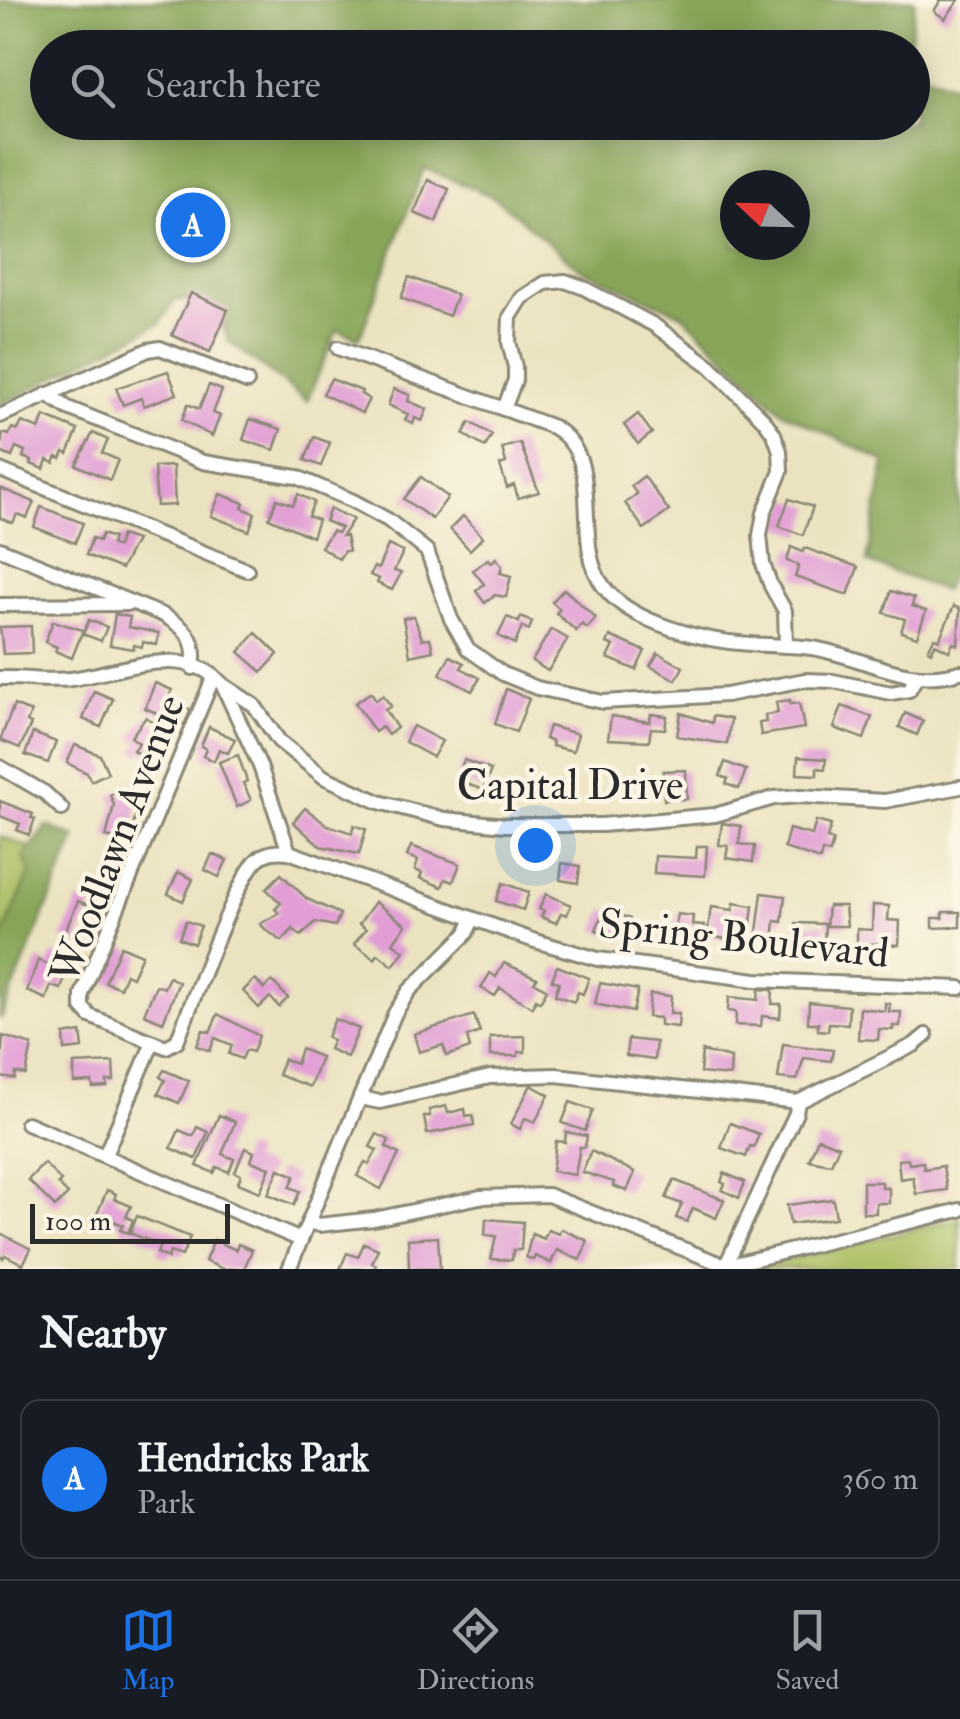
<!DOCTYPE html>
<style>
body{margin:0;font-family:"IM FELL Double Pica",serif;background:#242831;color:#f1f3f6}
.compass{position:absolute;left:720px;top:170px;width:90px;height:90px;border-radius:50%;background:#171b24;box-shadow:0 5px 25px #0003;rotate:292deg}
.scale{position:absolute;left:30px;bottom:25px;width:200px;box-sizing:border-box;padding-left:10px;border:5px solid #2b2b2b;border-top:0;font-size:28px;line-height:35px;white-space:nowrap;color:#2b2b2b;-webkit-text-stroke:8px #fcf5e5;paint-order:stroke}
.you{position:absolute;left:535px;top:845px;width:35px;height:35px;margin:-25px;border:8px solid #fff;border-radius:50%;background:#1a73e8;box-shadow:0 0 0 15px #1a73e833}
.badge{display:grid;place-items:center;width:65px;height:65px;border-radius:50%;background:#1a73e8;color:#fff;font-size:32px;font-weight:700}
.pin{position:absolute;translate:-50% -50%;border:5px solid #fff;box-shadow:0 2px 10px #0006}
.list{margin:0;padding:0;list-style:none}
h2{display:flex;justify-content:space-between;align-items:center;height:130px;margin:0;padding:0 40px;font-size:42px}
h2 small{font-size:32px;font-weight:400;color:#9ea1a6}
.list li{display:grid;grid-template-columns:65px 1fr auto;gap:30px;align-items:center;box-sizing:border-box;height:160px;margin:0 20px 20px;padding:0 20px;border:2px solid #363941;border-radius:20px}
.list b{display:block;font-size:38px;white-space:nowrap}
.list p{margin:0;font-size:32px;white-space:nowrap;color:#9ea1a6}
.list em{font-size:32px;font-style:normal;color:#9ea1a6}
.icon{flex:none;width:55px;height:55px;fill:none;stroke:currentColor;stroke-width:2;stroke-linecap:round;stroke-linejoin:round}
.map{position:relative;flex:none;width:960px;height:1269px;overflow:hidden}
.search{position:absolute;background:#171b24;box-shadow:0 5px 25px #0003;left:30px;right:30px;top:30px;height:110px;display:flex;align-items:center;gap:25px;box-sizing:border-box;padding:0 35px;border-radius:55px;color:#9ea1a6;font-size:38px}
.sheet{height:310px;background:#171b24}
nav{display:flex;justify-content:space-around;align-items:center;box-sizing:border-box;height:140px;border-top:2px solid #363941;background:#171b24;font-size:28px;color:#9ea1a6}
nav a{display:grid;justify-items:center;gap:5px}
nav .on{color:#1a73e8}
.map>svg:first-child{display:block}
</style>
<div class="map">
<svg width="960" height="1269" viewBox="0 0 960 1269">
<rect width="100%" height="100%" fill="#fcf5e5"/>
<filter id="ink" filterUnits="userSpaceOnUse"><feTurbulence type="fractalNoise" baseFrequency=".01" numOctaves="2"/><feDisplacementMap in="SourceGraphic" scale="20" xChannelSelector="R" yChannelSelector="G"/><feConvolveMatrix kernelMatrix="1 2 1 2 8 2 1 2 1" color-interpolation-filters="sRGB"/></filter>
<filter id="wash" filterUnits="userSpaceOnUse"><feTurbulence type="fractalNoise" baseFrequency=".0048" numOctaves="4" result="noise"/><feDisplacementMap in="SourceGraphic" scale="40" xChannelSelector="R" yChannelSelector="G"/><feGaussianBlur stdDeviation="2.25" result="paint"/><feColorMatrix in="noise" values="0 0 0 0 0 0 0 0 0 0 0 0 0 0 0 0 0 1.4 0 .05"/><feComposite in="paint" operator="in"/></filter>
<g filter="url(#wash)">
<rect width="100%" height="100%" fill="#ebe3c0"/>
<!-- green -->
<g fill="#aabe62" stroke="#6a7446" stroke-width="2.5">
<path d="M0,836L46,854L0,966Z"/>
<path d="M960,1218V1269H750V1268Z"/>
</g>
<!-- forest -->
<g fill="#87a558" stroke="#596842" stroke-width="2.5" fill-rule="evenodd">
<path d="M0,0H915L909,47L48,48V122H912L913,69L960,87V550L944,591L867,562L885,462L781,411L682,314L581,270L494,197L424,168L359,339L337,330L307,401L228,341L220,313L197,297L174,301L160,323L0,405ZM735,185H795V245H735Z"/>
<path d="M47,826L76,838L0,1020V943L30,872L23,856Z"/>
</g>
<g id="blocks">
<!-- building -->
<g fill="#e19dd4">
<path d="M941,0H959L945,19L934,11Z"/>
<path d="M428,180L449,189L436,222L414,213Z"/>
<path d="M409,277L457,295L449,316L401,298Z"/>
<path d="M191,293L228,310L210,352L172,335Z"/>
<path d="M168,371L177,394L144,406L141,398L123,405L116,388Z"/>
<path d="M331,379L362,391L361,394L369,399L362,413L323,394Z"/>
<path d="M209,385L222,390L213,413L220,416L212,436L182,420L188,404L199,409Z"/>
<path d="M394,389L410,395L408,401L427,409L422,421L415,418L413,424L405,420L408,414L388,405Z"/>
<path d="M638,414L652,433L638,444L624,425Z"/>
<path d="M44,416L78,430L68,454L64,452L61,459L57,457L54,463L47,460L44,469L31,464L32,461L23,457L25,451L16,447L12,457L0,452L3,433L9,435L12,428L18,430L22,422L39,429Z"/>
<path d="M250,419L281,429L274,450L243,440Z"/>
<path d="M470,422L492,435L485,447L463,434Z"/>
<path d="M93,433L108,440L102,453L118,460L110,480L76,465Z"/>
<path d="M314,437L330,443L321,466L305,460Z"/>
<path d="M520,443L539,492L518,498L514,485L507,488L500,465L506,463L502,448Z"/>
<path d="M173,466L175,505L157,506L154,467Z"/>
<path d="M644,476L669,511L644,529L625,503L637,494L631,486Z"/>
<path d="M421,477L448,497L432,519L404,499Z"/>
<path d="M0,488L34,502L27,518L17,514L13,523L0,518Z"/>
<path d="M220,494L244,503L242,508L255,513L249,531L211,516Z"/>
<path d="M298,494L314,502L308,516L318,520L312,537L269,518L277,499L293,505Z"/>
<path d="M789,499L813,507L803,535L779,526Z"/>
<path d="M41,507L83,523L75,543L34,527Z"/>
<path d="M330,509L353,519L342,536H346L349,551H344L339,559L321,547L332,531L337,533L341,528L325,521Z"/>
<path d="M463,516L483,537L470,550L450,529Z"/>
<path d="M102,534L113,538L111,544L117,547L121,535L136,540L121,569L86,555L92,538L99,541Z"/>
<path d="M388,545L403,552L394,571L401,573L392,590L377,583L379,579L370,575L374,567L378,569Z"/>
<path d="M791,547L803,552L805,548L858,567L848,595L795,577L799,565L787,561Z"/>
<path d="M496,558L502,566L500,573L511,576L506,597L495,595L485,603L476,591L484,584L473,570L488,559L491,563Z"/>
<path d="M564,589L596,618L587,628L582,624L576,631L556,613L560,609L552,602Z"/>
<path d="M891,591L914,598L912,606L926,611L917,637L901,632L905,619L884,613Z"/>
<path d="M954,606L960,609L958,645L953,643L949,651L935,644L931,652L928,650L934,638L939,640Z"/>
<path d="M115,614L130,617L128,627L159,633L157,645L143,642L142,647L134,645L133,649L110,645Z"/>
<path d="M414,616L422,639L430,638L433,651L410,656L403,618Z"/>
<path d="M507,617L519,622L521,617L532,622L529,630L522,627L515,644L498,636Z"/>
<path d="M89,620L107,627L101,641L83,634Z"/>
<path d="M53,621L83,630L72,658L55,651L57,647L45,642Z"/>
<path d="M31,626L32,653L3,654L0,627Z"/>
<path d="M551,629L568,639L548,671L532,661Z"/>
<path d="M256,633L278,654L262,672L239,652Z"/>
<path d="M610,636L645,651L636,670L608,658L614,646L607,643Z"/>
<path d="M658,653L683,667L676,680L650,666Z"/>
<path d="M450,656L464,663L461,668L480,678L472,691L440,674Z"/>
<path d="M155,683L172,690L168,700L191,710L184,725L145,708Z"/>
<path d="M506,689L529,699L516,732L495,724Z"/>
<path d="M94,691L113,699L101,727L83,719Z"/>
<path d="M371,692L376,700L383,695L391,706L385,710L397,728L388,735L382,727L375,732L355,703Z"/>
<path d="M790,700V704L799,703L804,728L761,735L759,723L766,722L765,715L778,713L776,702Z"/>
<path d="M14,705L31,712L27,722L31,724L20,748L0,740Z"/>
<path d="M842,706L872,717L864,739L834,728Z"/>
<path d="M681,713L712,723L713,716L731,719L727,744L677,736Z"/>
<path d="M905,713L923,721L917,735L899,727Z"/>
<path d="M651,714L667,716L665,729L651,728L649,741L608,739L611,716L650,722Z"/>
<path d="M146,717L164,730L156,740L164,746L154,760L143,751L140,755L133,750L139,743L131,737Z"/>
<path d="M413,726L442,741L433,757L405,742Z"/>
<path d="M549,726L578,734L573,751L552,746L553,742L545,739Z"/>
<path d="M209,727L235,739L228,753L219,749L214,761L203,756L206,749L201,746Z"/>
<path d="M33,733L56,742L48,763L25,755Z"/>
<path d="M75,745L100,755L108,773L91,781L87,773L67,763Z"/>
<path d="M238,755L247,781L243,783L251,800L237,807L219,762Z"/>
<path d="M798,757L826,759L825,769L817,768V775L797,774Z"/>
<path d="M464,760L491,770L483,790L456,780Z"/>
<path d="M725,762L746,770L739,789L726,784L728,779L720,776Z"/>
<path d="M686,770L687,799L664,800L663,771Z"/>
<path d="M142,782L146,793L135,797L138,806L129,842L106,837L114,805L110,795Z"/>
<path d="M0,801L33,814L31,818L35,819L29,835L17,830L20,824L0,816Z"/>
<path d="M305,808L327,825L352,833L354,825L366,829L359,854L320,846L293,822Z"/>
<path d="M816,821L831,825L827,838L833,840L830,853L822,851L820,860L784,848L789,829L812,835Z"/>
<path d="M722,823L741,826L739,844L755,846L753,862L726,858L728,846L719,845Z"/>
<path d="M411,846L460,864L453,882L445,879L442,887L420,878L422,873L415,870L418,860L407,856Z"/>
<path d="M697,846H707L705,876L654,873L655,856L696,858Z"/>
<path d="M212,854L227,860L219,877L205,870Z"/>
<path d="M562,863L580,866L578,883L560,880Z"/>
<path d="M178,872L193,879L183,901L168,894Z"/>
<path d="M281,874L307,899L340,914L335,926L315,922L301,936L293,929L282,941L266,930L260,924L279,913L275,909L281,903L266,889Z"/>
<path d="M503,883L529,892L523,910L496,901Z"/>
<path d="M762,893L785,896L782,922L775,921L773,941L756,939Z"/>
<path d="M546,894L571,905L567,915L561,913L556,923L541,917L544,911L539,909Z"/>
<path d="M78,901L91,906L76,945L62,939Z"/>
<path d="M375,902L406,925L393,943L404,951L393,966L378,954L375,959L354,944L366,929L359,924Z"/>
<path d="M734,903L753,906L751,922L744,921L742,932L735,931L734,940L707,936L711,907L733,910Z"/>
<path d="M873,905L889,906L888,920L900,921L899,945L857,943V929L872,930Z"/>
<path d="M828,906H845L847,926H826Z"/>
<path d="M604,909L630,919L622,940L596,930Z"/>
<path d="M943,912H960V927L933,928V918H943Z"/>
<path d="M677,914L693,916L692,925L704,926L701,943L681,941L682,930L675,929Z"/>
<path d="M186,921L201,926L194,944L179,938Z"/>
<path d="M796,923L825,924L824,944L795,943Z"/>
<path d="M121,946L142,955L132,977L126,974L120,988L105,982Z"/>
<path d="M53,954L64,958L61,977L65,978L61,989L51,986L46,999L27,991L38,960L49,965Z"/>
<path d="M504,963L537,978L534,982L547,990L540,1002L536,999L532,1007L500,988L495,996L481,988L490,973L496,977Z"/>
<path d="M557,966L589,978L583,994L578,992L574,1002L555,995L559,982L552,980Z"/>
<path d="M169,977L179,982L163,1022L144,1014L156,985L164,988Z"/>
<path d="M255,979L264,989L272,981L288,998L279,1007L270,997L259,1008L243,991Z"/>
<path d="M600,983L638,990L633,1012L595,1004Z"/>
<path d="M759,989L773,990L772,1004H781L780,1018L762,1016L761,1026L735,1025L736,1012L728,1011L729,997L758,1000Z"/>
<path d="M650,994L671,996L670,1013H679L678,1027L660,1025V1018L648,1017Z"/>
<path d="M809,1002L849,1006L848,1024L829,1023L828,1031L818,1030V1023H808Z"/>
<path d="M885,1003L890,1004L889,1012H901L900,1026H893V1030L879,1029L878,1040L858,1039L860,1008L885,1011Z"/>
<path d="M218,1014L259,1036L253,1052L246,1050L242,1059L229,1054L232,1045L215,1038L210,1051L197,1046L203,1030L210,1032Z"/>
<path d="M474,1015L480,1032L467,1037L470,1048L447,1056L443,1045L419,1052L414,1034Z"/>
<path d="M335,1019L359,1029L347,1057L329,1049L333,1040L327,1037Z"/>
<path d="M81,1032L83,1048L65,1050L64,1035Z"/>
<path d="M3,1036L32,1045L26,1075L16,1073L15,1079L0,1077Z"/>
<path d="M525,1036V1052H518V1056H490V1037Z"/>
<path d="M628,1039L656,1042L654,1060L626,1056Z"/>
<path d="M783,1044L833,1050L831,1061L804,1058L797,1080L778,1078Z"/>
<path d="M301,1049L321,1057L310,1087L278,1075L284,1059L296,1064Z"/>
<path d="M702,1051L731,1058L730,1076L700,1073Z"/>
<path d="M113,1062L114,1081H107V1087L93,1088L92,1082L74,1083V1064Z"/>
<path d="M164,1070L189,1081L179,1103L158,1094L165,1080L160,1077Z"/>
<path d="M531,1085L549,1095L535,1122L525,1118L520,1129L511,1124Z"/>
<path d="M570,1102L593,1110L585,1131L562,1123Z"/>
<path d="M446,1106L448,1113L465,1109L466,1116L473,1115L474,1125L427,1134L424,1117L430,1116L429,1110Z"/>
<path d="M219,1115L235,1122L222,1154L234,1159L229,1172L217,1167L214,1173L197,1166Z"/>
<path d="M730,1123L759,1134L754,1147L750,1146L746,1157L721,1148Z"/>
<path d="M197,1127L208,1132L196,1159L171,1148L179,1130L193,1136Z"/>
<path d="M566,1132L587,1136L585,1147H580L575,1175L552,1171L556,1141L565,1142Z"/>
<path d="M377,1134L389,1140L386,1147L399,1154L381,1189L357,1176L365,1162L369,1164L377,1150L370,1147Z"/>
<path d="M818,1138L839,1146L831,1164L809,1160Z"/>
<path d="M245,1148L254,1152L251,1161L270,1168L260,1192L238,1183L241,1175L235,1172Z"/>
<path d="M591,1151L635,1172L627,1191L613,1186L614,1182L582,1172Z"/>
<path d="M908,1159L909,1164L923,1162L924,1169L943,1166L947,1190L916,1194L913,1177L900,1179L898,1160Z"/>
<path d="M44,1163L61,1181L58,1184L68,1194L55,1207L28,1180Z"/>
<path d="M279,1169L295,1176L290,1187L300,1191L294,1205L268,1194Z"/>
<path d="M724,1173L745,1182L739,1198L722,1190L725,1184L721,1182Z"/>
<path d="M674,1180L724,1200L716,1218L693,1208L687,1222L676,1218L682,1204L666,1198Z"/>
<path d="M863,1182H882V1188H889V1203H876V1213H863Z"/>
<path d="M107,1190L116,1194L114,1199L131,1206L126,1217L133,1220L128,1233L120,1230L123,1225L97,1214Z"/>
<path d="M833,1199L836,1218L790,1224L787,1205Z"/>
<path d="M137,1216L190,1237L182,1256L170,1252L168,1258L157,1253L160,1245L130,1233Z"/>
<path d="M486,1219L523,1222L521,1250H513L512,1260L491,1259L496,1236L485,1235Z"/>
<path d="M561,1229L588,1241L580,1260L557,1250L551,1263L535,1256L533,1260L526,1257L532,1234L544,1239L548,1230L559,1234Z"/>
<path d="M0,1233L31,1249L23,1264L5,1255L3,1258L0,1256Z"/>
<path d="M438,1237L440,1269H409L408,1239Z"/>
<path d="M214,1240L236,1250L238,1244L252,1250L244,1269H223L205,1261Z"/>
<path d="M364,1243L378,1249L372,1263L376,1265L374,1269H340L347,1253L358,1257Z"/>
</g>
</g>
</g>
<g filter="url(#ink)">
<use href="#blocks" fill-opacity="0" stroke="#8b8776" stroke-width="2.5"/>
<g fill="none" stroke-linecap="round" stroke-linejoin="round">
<!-- minor casing -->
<g stroke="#8b8776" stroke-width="18">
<g id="minor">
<path d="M338,348L553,427C609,459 569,541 604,587C630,623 708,642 750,644C771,646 791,645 812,648C864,656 905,688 960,672"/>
<path d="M47,394L68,408L203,462L297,477L353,501L388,520L427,551L451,619L468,649L503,674L537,688L603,702L726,695L805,680L833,681L891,693L909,690L917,676"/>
<path d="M504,409L515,380V367L509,342L510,317L522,298L545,283L565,281L582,287L654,325L710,366L764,420L774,434L780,451L781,471L764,513L760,535L763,564L771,586L785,611L786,646"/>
<path d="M0,416L148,350L160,348L247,382"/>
<path d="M0,470L247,570"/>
<path d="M0,549L163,615C186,628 198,639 193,668"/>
<path d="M0,605L127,604"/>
<path d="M0,678C23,677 48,682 71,679C118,673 184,641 222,684L260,766L289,852L535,941L598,959L756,980L960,988"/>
<path d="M222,684L254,705L279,741L324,777L379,802L444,819L506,825H602L715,815L774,798L800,796L885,801L960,787"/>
<path d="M0,767L45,793L62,809"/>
<path d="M153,1042L90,1016L82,1007V994L214,676"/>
<path d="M360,1098L380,1102L490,1077L556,1075L798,1102L914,1045L926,1035"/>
<path d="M27,1123L301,1240"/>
<path d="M105,1155L153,1042L166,1047L177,1041C190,1009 238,875 258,859C267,851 278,851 289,852"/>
<path d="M309,1222L319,1225L374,1219L480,1197L548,1195L726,1266L960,1210"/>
<path d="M725,1267L796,1113L798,1102"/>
<path d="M289,1269L395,1013L409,991L466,934L473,919"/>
</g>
</g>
<!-- minor -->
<use href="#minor" stroke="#fff" stroke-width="12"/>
</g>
</g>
<g text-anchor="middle" stroke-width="9" stroke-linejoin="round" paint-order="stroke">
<!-- street labels -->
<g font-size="42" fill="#2b2b2b" stroke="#fcf5e5">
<text x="570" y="799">Capital Drive</text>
<text transform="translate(116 839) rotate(-69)" y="15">Woodlawn Avenue</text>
<text transform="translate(744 937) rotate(6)" y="15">Spring Boulevard</text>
</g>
</g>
</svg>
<svg class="compass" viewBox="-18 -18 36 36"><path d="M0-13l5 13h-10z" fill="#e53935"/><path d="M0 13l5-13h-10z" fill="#9ea1a6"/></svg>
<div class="scale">100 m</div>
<div class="you"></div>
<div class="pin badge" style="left:193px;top:225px">A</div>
<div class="search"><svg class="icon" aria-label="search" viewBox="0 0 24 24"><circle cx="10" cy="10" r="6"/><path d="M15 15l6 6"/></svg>Search here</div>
</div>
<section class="sheet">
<h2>Nearby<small></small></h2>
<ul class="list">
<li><span class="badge">A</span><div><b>Hendricks Park</b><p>Park</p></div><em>360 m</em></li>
</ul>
</section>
<nav>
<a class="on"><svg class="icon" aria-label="map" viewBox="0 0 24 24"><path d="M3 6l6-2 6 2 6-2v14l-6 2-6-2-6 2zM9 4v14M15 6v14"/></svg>Map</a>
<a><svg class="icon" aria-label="directions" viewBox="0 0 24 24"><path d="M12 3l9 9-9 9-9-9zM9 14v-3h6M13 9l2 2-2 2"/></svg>Directions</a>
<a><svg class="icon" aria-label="saved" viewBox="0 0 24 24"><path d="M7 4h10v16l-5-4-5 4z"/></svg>Saved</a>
</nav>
